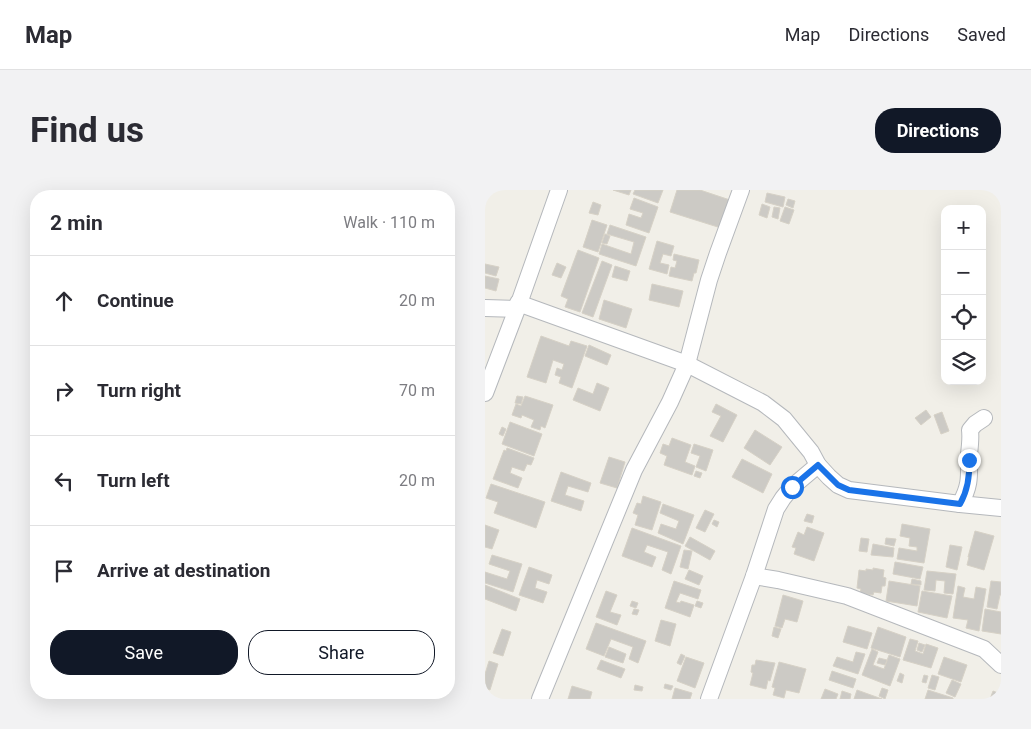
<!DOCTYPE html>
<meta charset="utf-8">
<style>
body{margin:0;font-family:Roboto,sans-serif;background:#f2f2f3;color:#2b2b33}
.controls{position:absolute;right:15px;top:15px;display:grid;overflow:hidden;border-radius:10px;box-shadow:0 5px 20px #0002}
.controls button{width:45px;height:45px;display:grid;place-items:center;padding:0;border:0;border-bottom:1px solid #e1e1e2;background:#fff;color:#2b2b33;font:25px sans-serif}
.stop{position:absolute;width:15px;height:15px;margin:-11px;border:4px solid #1a73e8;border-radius:50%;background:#fff}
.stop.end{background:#1a73e8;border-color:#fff;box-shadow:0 1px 5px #0008}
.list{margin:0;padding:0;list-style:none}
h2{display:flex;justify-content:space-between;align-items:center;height:65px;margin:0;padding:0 20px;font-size:21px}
h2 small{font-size:16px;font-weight:400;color:#7c7c81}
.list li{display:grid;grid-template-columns:32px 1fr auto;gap:15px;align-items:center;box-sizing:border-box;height:90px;padding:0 20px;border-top:1px solid #e1e1e2}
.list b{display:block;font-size:19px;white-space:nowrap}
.list em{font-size:16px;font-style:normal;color:#7c7c81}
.actions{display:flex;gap:10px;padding:15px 20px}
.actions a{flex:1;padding:11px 0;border:1px solid #111827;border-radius:20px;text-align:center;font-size:18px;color:#111827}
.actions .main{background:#111827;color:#fff}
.icon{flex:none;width:28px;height:28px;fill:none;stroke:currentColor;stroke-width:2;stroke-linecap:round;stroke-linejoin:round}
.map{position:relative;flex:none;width:516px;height:509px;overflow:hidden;border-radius:20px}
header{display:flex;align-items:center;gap:30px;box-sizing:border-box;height:70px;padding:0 25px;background:#fff;border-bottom:1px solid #e1e1e2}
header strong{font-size:24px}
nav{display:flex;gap:28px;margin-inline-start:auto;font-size:18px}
.intro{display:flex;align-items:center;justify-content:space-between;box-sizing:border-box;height:120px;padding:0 30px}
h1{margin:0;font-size:35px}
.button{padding:12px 22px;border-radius:20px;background:#111827;color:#fff;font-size:18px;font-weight:700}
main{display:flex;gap:30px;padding:0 30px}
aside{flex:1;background:#fff;border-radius:20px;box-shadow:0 5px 20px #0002}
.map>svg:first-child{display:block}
</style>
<header>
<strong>Map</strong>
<nav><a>Map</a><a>Directions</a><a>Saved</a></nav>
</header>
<div class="intro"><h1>Find us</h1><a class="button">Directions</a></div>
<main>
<aside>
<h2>2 min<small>Walk · 110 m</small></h2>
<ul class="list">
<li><svg class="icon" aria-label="ahead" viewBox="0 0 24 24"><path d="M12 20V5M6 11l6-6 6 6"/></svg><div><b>Continue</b></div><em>20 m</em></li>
<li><svg class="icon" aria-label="right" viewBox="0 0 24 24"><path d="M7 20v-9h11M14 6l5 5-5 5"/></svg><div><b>Turn right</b></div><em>70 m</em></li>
<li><svg class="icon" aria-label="left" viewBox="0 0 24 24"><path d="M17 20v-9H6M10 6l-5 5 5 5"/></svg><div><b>Turn left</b></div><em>20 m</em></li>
<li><svg class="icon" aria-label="arrive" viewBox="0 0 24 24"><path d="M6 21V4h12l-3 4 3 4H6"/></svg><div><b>Arrive at destination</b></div></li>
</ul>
<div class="actions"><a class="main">Save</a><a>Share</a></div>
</aside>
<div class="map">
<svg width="516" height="509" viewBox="0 0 516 509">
<rect width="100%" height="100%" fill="#f1efe8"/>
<!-- building -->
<g fill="#cccac5" stroke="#d6d1c6">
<path d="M128,0H146L144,5Z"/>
<path d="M150,0H178L173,13L148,4Z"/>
<path d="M192,0H215L245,10L236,38L185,22Z"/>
<path d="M282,3L300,7L298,17L280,12Z"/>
<path d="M149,8L173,17L164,43L141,35L144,24L156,28L158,23L145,19Z"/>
<path d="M303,9L310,11L308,18L301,15Z"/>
<path d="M108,12L116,15L113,25L104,23Z"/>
<path d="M277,14L285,17L282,28L274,25Z"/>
<path d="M289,17L295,18L293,29L287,27Z"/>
<path d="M300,17L309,20L304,34L295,31Z"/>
<path d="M107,30L122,35L113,62L98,57Z"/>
<path d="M125,35L161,47L151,76L114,64L117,54L146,64L149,52L122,44Z"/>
<path d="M120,44L125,46L122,54L117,53Z"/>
<path d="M172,51L189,56L186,66L178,64L175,73L184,75L182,84L164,79Z"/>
<path d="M93,60L114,68L95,122L80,117L83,109L76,106Z"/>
<path d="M189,64L214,70L211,83H209L207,91L184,86L186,77L190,78L192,71L188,70Z"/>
<path d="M117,71L127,75L108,127L97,123Z"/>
<path d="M72,73L81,77L76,88L67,85Z"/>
<path d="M0,74L14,77L11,86L0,83Z"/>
<path d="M130,76L145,81L142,91L127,87Z"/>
<path d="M0,86L14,89L11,101L0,98Z"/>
<path d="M167,94L198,101L194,117L164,110Z"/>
<path d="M119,110L147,119L141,138L114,129Z"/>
<path d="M56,146L84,156L86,151L102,156L87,198L74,193L76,187L70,185L72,178L77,180L79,174L68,170L61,193L42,187Z"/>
<path d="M104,155L126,165L122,175L100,166Z"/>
<path d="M112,193L124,198L115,221L88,210L93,198L108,204Z"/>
<path d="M32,206L38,207L36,214L30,213Z"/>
<path d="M40,206L68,215L60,238L56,236L55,240L46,237L49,230L37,225L36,228L27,225L31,214L36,216Z"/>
<path d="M231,214L252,225L238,252L225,246L236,226L227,222Z"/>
<path d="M441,220L446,227L436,235L430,228Z"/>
<path d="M457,222L464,241L456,244L449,225Z"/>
<path d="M25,232L57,244L49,266L17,254Z"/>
<path d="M17,237L21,239L18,246L14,244Z"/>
<path d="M270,240L297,257L285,275L259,258Z"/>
<path d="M187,248L206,255L200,272L210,276L207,285L179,275L182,266L175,263L178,254L184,256Z"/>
<path d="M209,254L228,260L221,281L211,277L215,266L206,263Z"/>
<path d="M22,258L49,268L46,275L42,274L39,281L27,277L25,283L37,288L33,298L8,289L19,260L21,261Z"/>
<path d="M124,267L140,272L132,298L115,293Z"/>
<path d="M257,269L287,284L278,303L247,287Z"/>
<path d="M211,281L217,283L215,288L209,286Z"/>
<path d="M76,282L106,293L103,302L83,296L80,305L99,311L96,321L66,311Z"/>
<path d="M6,294L60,312L51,338L9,323L13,312L1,308Z"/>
<path d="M158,306L176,312L167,340L150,335L153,325L148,323L152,313L156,314Z"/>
<path d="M178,314L209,325L198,354L173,343L176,334L191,339L194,331L175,323Z"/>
<path d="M220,320L229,324L220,342L211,338Z"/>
<path d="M322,324L329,326L327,333L319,331Z"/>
<path d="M229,330L234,332L232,337L227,334Z"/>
<path d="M417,334L445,339L439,373L412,369L414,358L432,361V357L424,356L425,348L415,346Z"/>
<path d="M0,335L14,340L7,359L0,357Z"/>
<path d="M322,337L339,343L329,371L309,364L311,358L307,357L313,342L319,345Z"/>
<path d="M147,338L196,356L186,384L177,380L183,362L162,355L159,362L171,367L167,377L137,366Z"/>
<path d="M490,341L509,346L499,380L482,375L484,367H483Z"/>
<path d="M205,347L230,361L225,370L200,356Z"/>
<path d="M376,348L384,349L382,362L374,361Z"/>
<path d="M401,348L411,349L409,356L400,354Z"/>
<path d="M388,354L409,358L408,367L386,365Z"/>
<path d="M465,355L477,357L472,380L461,377Z"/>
<path d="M199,360L207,361L203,379L195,377Z"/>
<path d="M7,365L37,374L28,402L0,393V382L22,389L25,381L4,374Z"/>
<path d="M410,372L438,377L435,389L408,384Z"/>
<path d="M44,377L67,385L64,394L52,390L50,398L62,402L58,413L34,405Z"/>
<path d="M388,378L399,380L398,387L401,388L400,396H397L396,403L389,402L388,405L375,403L376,399L372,398L374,380L381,381V379L388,380Z"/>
<path d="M204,380L218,386L214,395L200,389Z"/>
<path d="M442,381L471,384L468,404L459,403L460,391L451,390L450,401L439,400Z"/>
<path d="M427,389L436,391V395L426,394Z"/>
<path d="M189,391L216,400L213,409L195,403L191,412L195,413L196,411L209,415L205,427L180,418Z"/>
<path d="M404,391L435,396L432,416L401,411Z"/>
<path d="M506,391L516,392V405H515L512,419L502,417Z"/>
<path d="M0,395L35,409L31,421L0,409Z"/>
<path d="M473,396L480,398L478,407L489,409L491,397L501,399L494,441L481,438L483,430L468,428Z"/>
<path d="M121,401L132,405L125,422L136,425L132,435L111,427Z"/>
<path d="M437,401L467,406L462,428L433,422Z"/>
<path d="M298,405L318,411L312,432L300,429L297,438L290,436Z"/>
<path d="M147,411L153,413L151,418L145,416Z"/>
<path d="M212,411L218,413L216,418L210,416Z"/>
<path d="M149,419L154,420L152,425L147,424Z"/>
<path d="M500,419L516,422V444L497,441Z"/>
<path d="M176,430L191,434L185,456L170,451Z"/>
<path d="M111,433L161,451L153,473L144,469L148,457L126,449L119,466L101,459Z"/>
<path d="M363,436L387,443L382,459L358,452Z"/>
<path d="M289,437L296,439L293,448L287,446Z"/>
<path d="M393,437L421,447L415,467L386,458Z"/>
<path d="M17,439L26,442L18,466L8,463Z"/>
<path d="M425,449L433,451L430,461L438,464L441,454L453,458L446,478L418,470Z"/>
<path d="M434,453L440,455L437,462L432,460Z"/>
<path d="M124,457L141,464L138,473L120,467Z"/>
<path d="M387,459L393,462L388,475L399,479L404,465L415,469L405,496L377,485Z"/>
<path d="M371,462L380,464L373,484L348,476L352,467L368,472Z"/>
<path d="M196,464L200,466L196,475L192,473Z"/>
<path d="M201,467L219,473L210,498L192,491Z"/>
<path d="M459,467L482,475L476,492L453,484Z"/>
<path d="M394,468L402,470L400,475L392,473Z"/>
<path d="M116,470L140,479L136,488L112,479Z"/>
<path d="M271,470L290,473L285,491L283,490L281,499L265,495L268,483L266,482L267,475H270Z"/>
<path d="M4,471L13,474L5,500L0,498V484Z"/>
<path d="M294,472L321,479L314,503L301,500L299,508L288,505L290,498L287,497Z"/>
<path d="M347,481L371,489L368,498L344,490Z"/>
<path d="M415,483L419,485L417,493L412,491Z"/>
<path d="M439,485L443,486L441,493L437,492Z"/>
<path d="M447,485L454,487L450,500L443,498Z"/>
<path d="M467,490L476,494L470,507L461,503Z"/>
<path d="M180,494L188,496L186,500L179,498Z"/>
<path d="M150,495L158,497L157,501L149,500Z"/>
<path d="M87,496L107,502L105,509H83Z"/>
<path d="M190,498L207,503L205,509H187Z"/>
<path d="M397,498L403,500L400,509L394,506Z"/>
<path d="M340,499L353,504L351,509H336Z"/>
<path d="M372,500L397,509H369Z"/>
<path d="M443,500L468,508V509H440Z"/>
<path d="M357,501L366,504L365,509H355Z"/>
<path d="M508,501L516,504V509H505Z"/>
</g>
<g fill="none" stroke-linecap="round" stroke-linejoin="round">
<!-- minor casing -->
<g stroke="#b5b8bc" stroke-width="18">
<g id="minor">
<path d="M33,113L202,174L278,213L299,229L326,262L333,275L344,287L353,295L364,300L475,314L516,318"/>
<path d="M0,118L32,119"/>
<path d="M0,203L32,119L74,0"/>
<path d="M475,314C486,295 484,285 484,264C485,256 486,248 485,240L490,234L499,228"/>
<path d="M269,386L293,390L362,406L499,459L516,475"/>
<path d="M55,509L149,280L185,212L202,174L224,90L233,63L256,0"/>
<path d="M224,509L269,386L291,319L298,308L307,297L333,275"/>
</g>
</g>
<!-- minor -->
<use href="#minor" stroke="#fff" stroke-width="16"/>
</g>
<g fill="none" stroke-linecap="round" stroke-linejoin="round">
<!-- route -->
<path stroke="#1a73e8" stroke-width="6" d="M307,297L333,275L353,295L364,300L475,314C483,300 485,287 484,270"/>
</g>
</svg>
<div class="controls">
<button>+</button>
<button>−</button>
<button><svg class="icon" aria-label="locate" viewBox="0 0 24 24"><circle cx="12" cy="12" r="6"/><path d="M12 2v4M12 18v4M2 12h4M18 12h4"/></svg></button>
<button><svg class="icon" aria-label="layers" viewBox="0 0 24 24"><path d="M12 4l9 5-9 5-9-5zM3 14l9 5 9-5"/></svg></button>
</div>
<div class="stop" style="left:307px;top:297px"></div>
<div class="stop end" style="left:484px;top:270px"></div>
</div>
</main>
